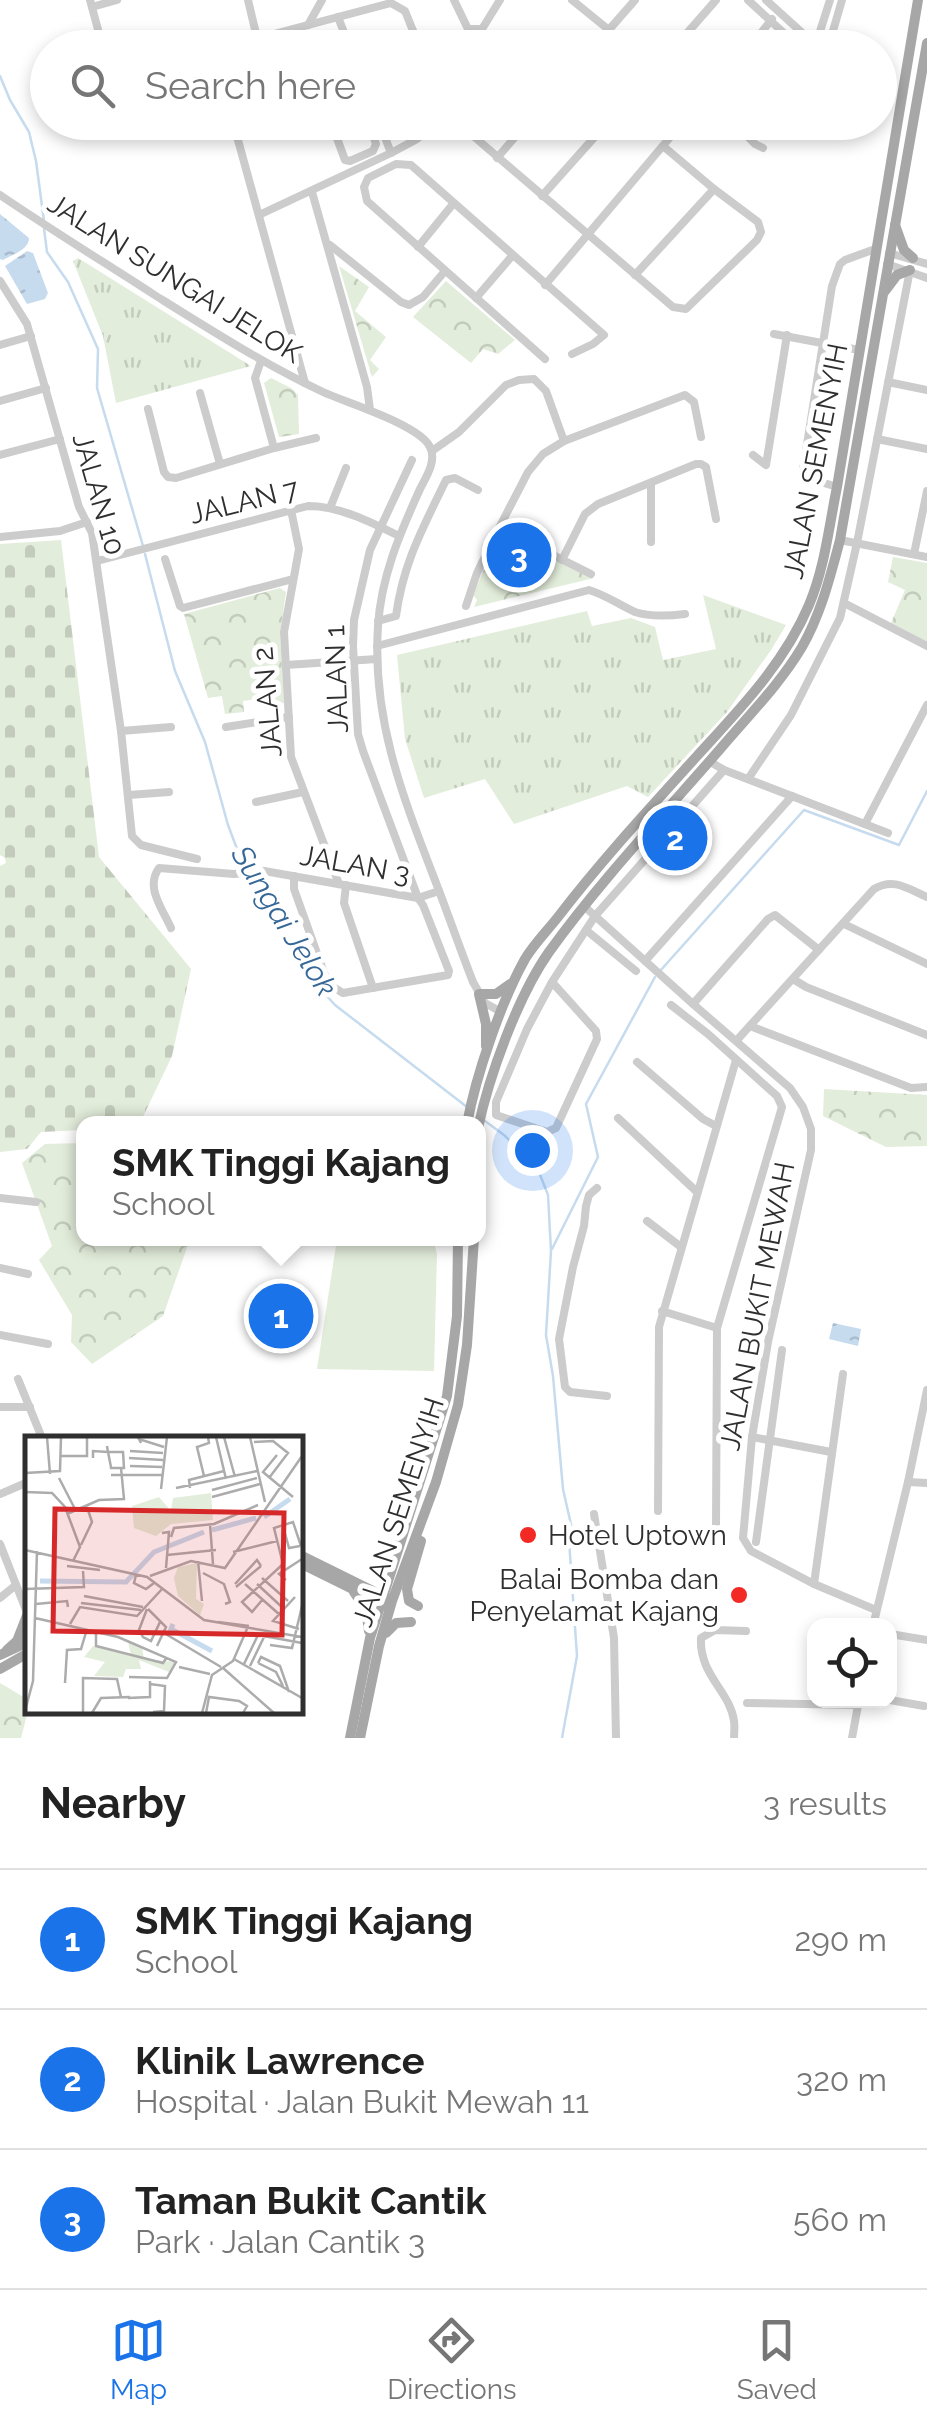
<!DOCTYPE html>
<meta charset="utf-8">
<style>
body{margin:0;font-family:Raleway,sans-serif;background:#f2f2f2;color:#222}
.controls{position:absolute;right:30px;bottom:30px;display:grid;overflow:hidden;border-radius:20px;box-shadow:0 5px 15px #0003}
.controls button{width:90px;height:90px;display:grid;place-items:center;padding:0;border:0;border-bottom:2px solid #e0e0e0;background:#fff;color:#222;font:50px sans-serif}
.you{position:absolute;left:532px;top:1150px;width:35px;height:35px;margin:-25px;border:8px solid #fff;border-radius:50%;background:#1a73e8;box-shadow:0 0 0 15px #1a73e833}
.badge{display:grid;place-items:center;width:65px;height:65px;border-radius:50%;background:#1a73e8;color:#fff;font-size:32px;font-weight:700}
.pin{position:absolute;translate:-50% -50%;border:5px solid #fff;box-shadow:0 2px 10px #0006}
.popup{position:absolute;left:76px;top:1116px;width:410px;height:130px;box-sizing:border-box;display:grid;place-content:center;border-radius:20px;background:#fff;filter:drop-shadow(0 2px 8px #0005);font-size:32px;white-space:nowrap;color:#767676}
.popup b{font-size:38px;color:#222}
.popup::after{content:'';position:absolute;left:50%;top:100%;margin-left:-20px;border:20px solid transparent;border-top-color:#fff}
.list{margin:0;padding:0;list-style:none}
h2{display:flex;justify-content:space-between;align-items:center;height:130px;margin:0;padding:0 40px;font-size:42px}
h2 small{font-size:32px;font-weight:400;color:#767676}
.list li{display:grid;grid-template-columns:65px 1fr auto;gap:30px;align-items:center;box-sizing:border-box;height:140px;padding:0 40px;border-top:2px solid #e0e0e0}
.list b{display:block;font-size:38px;white-space:nowrap}
.list p{margin:0;font-size:32px;white-space:nowrap;color:#767676}
.list em{font-size:32px;font-style:normal;color:#767676}
.icon{flex:none;width:55px;height:55px;fill:none;stroke:currentColor;stroke-width:2;stroke-linecap:round;stroke-linejoin:round}
.map{position:relative;flex:none;width:927px;height:1738px;overflow:hidden}
.search{position:absolute;background:#fff;box-shadow:0 5px 15px #0003;left:30px;right:30px;top:30px;height:110px;display:flex;align-items:center;gap:25px;box-sizing:border-box;padding:0 35px;border-radius:55px;color:#767676;font-size:38px}
.sheet{height:550px;background:#fff}
nav{display:flex;justify-content:space-around;align-items:center;box-sizing:border-box;height:140px;border-top:2px solid #e0e0e0;background:#fff;font-size:28px;color:#767676}
nav a{display:grid;justify-items:center;gap:5px}
nav .on{color:#1a73e8}
.map>svg:first-child{display:block}
</style>
<div class="map">
<svg width="927" height="1738" viewBox="0 0 927 1738">
<defs>
<pattern id="grass-tufts" width="24" height="20" patternUnits="userSpaceOnUse" patternTransform="scale(2.5)"><rect width="24" height="20" fill="#e3eddb"/><path d="M3 7l-1-3M5 7V3M7 7l1-3M15 17l-1-3M17 17v-4M19 17l1-3" fill="none" stroke="#c3ccbc"/></pattern>
<pattern id="forest-crowns" width="20" height="18" patternUnits="userSpaceOnUse" patternTransform="scale(2.5)"><rect width="20" height="18" fill="#e3eddb"/><path d="M2 6a3 3 0 1 1 6 0M12 15a3 3 0 1 1 6 0" fill="none" stroke="#c3ccbc"/></pattern>
<pattern id="cemetery-stones" width="16" height="16" patternUnits="userSpaceOnUse" patternTransform="scale(2.5)"><rect width="16" height="16" fill="#e3eddb"/><path d="M2 7V4a2 2 0 0 1 4 0v3zM10 15v-3a2 2 0 0 1 4 0v3z" fill="#c3ccbc"/></pattern>
<pattern id="water-ripples" width="26" height="14" patternUnits="userSpaceOnUse" patternTransform="scale(2.5)"><rect width="26" height="14" fill="#c6dbee"/><path d="M2 4q2-2 4 0t4 0M15 11q2-2 4 0t4 0" fill="none" stroke="#aabccc"/></pattern>
</defs>
<rect width="100%" height="100%" fill="#fff"/>
<!-- grass -->
<g fill="url(#grass-tufts)">
<path d="M78,258L251,366L116,403L103,336L73,261Z"/>
<path d="M703,595L786,625L771,650L727,712L648,797L627,786L514,824L485,779L424,798L405,739L397,655L587,611L592,626L631,618L655,627L663,660L716,649Z"/>
</g>
<!-- forest -->
<g fill="url(#forest-crowns)">
<path d="M339,266L369,287L355,311L386,337L370,360L379,369L372,377Z"/>
<path d="M446,281L515,340L498,354L483,349L471,363L413,317Z"/>
<path d="M271,378L291,388L298,395L299,434L279,437L264,383Z"/>
<path d="M500,532L594,578L474,607L477,600L473,595Z"/>
<path d="M893,557L927,563V642L891,623L905,590L888,582Z"/>
<path d="M280,588L286,592L280,633L284,703L267,705L266,698L243,701L244,712L225,714L222,696L208,698L184,614Z"/>
<path d="M824,1089L927,1095V1146L886,1147L823,1116Z"/>
<path d="M83,1143L84,1238L190,1239L163,1316L92,1364L71,1342L72,1315L39,1260L52,1246L22,1163L45,1144Z"/>
<path d="M0,1683L27,1699L28,1711L21,1738H0Z"/>
</g>
<!-- cemetery -->
<path fill="url(#cemetery-stones)" d="M61,540L99,857L191,969L172,1056L140,1123L84,1124L83,1130L41,1132L27,1149L0,1152V866L6,863L5,858L0,855V544Z"/>
<!-- garden -->
<path fill="#e3eddb" d="M337,1239H433L437,1254L434,1371L317,1369Z"/>
<!-- water -->
<g fill="url(#water-ripples)">
<path d="M0,214L29,238C29,250 13,254 3,260L0,259Z"/>
<path d="M27,251L33,253L48,293L45,299L27,304L5,266Z"/>
<path d="M833,1323L861,1329L858,1346L829,1339Z"/>
</g>
<g fill="none" stroke-linecap="round" stroke-linejoin="round">
<!-- stream -->
<g stroke="#c6dbee" stroke-width="2.5">
<path d="M0,76L10,100L29,132L36,161L44,221"/>
<path d="M44,229L47,252L68,282L98,349L97,388L143,546"/>
<path d="M145,554L175,671L205,742L228,825L245,870"/>
<path d="M249,876L315,983L335,1005L467,1107"/>
<path d="M660,971L804,810L899,845L927,791"/>
<path d="M485,1121L504,1135L537,1167L548,1195L551,1251L546,1335L553,1376L563,1489L572,1529L569,1540L577,1656L562,1738"/>
<path d="M552,1249L598,1157L586,1104L655,977"/>
</g>
<!-- minor -->
<g stroke="#ccc" stroke-width="8">
<path d="M90,0L103,48"/>
<path d="M248,0L257,38"/>
<path d="M454,0L468,29H482L500,0"/>
<path d="M572,0L609,30"/>
<path d="M748,0L800,48"/>
<path d="M766,0L819,48"/>
<path d="M92,7L117,0"/>
<path d="M338,17L350,48"/>
<path d="M308,25L322,0"/>
<path d="M816,44L830,0"/>
<path d="M222,48L391,3L405,11L420,48"/>
<path d="M593,48L635,0"/>
<path d="M674,48L716,0"/>
<path d="M749,48L772,19"/>
<path d="M828,48L842,0"/>
<path d="M233,122L305,383"/>
<path d="M331,122L345,160L350,161L373,151L376,144L368,122"/>
<path d="M379,122L391,153"/>
<path d="M457,122L673,307L686,309L757,240L761,232L758,222L714,189L663,146"/>
<path d="M733,122L755,144L763,148"/>
<path d="M497,158L528,122"/>
<path d="M312,192L367,387L370,410"/>
<path d="M0,195C50,229 102,261 153,294C209,329 264,364 323,392C347,403 420,425 430,447C437,461 426,477 420,489C400,533 381,577 378,626C372,717 401,792 433,875C447,911 459,946 473,982L485,1003L501,1012"/>
<path d="M542,196L608,122"/>
<path d="M259,215L391,153L417,139L438,122"/>
<path d="M330,245L401,302L409,305L423,297L445,271"/>
<path d="M418,247L453,204"/>
<path d="M889,253L927,264"/>
<path d="M887,264L927,278"/>
<path d="M635,275L714,189"/>
<path d="M0,281L27,324L79,507L92,533L121,731L132,836L141,845L197,859"/>
<path d="M545,285L683,122"/>
<path d="M476,298L512,256"/>
<path d="M774,334L859,350"/>
<path d="M0,345L31,336"/>
<path d="M545,359L367,201L364,187L368,178L396,164L411,165L604,335L593,344L572,354"/>
<path d="M261,361L255,378L274,448"/>
<path d="M888,382L927,390"/>
<path d="M200,393L220,464"/>
<path d="M0,401L46,388"/>
<path d="M148,409L164,472L168,477L176,478L274,448L316,438"/>
<path d="M877,439L927,449"/>
<path d="M432,451L459,432L506,385L519,380L534,379L546,391L564,441"/>
<path d="M0,455L60,439"/>
<path d="M753,455L766,465L787,335"/>
<path d="M651,483V542"/>
<path d="M837,487L802,476L832,286L840,264L845,260L875,249"/>
<path d="M330,508L346,468"/>
<path d="M291,510L299,549L284,632L291,757L339,884"/>
<path d="M499,528L591,574"/>
<path d="M0,537L60,531L87,522"/>
<path d="M840,540L927,557"/>
<path d="M914,554L927,491"/>
<path d="M165,559L180,606L183,608L293,579"/>
<path d="M562,560L585,514L598,504L696,464H701L706,467L716,519"/>
<path d="M97,561L308,506C339,506 371,522 399,536"/>
<path d="M844,603L927,646"/>
<path d="M466,606L477,573L499,528L528,472L543,454L564,441L685,395L694,402L701,437"/>
<path d="M378,621L396,616C403,563 423,528 446,480L455,478L478,490"/>
<path d="M377,646L589,590C606,595 619,605 635,612C650,617 669,616 685,614"/>
<path d="M286,665L377,659"/>
<path d="M226,727L289,717"/>
<path d="M121,731L171,727"/>
<path d="M709,761L724,770L888,833"/>
<path d="M748,779L791,715L840,618L857,543L910,270"/>
<path d="M129,795L169,792"/>
<path d="M256,802L303,792"/>
<path d="M865,824L927,705"/>
<path d="M294,876V889L328,984L343,993L448,975L449,971L423,905L418,898L363,751L358,734L353,646L354,620L370,550L412,460"/>
<path d="M346,885L344,903L373,988"/>
<path d="M585,907L693,1004L790,1088L803,1107L811,1129V1150L768,1342L752,1437L743,1538L751,1551L814,1584L876,1610"/>
<path d="M844,924L927,964"/>
<path d="M171,928C162,908 145,887 159,868L234,874L264,871L418,898L439,891"/>
<path d="M586,930L636,971"/>
<path d="M645,961L792,796"/>
<path d="M793,979L806,987L927,1035"/>
<path d="M552,982L596,1031L597,1039L556,1128L547,1132L496,1115V1102L527,1029L552,982L595,916L724,770"/>
<path d="M693,1004L768,919L775,915L819,950"/>
<path d="M671,1005L708,1034L777,1096L782,1107L717,1328L716,1529"/>
<path d="M750,1026L911,1088L927,1087"/>
<path d="M737,1040L874,889C894,877 908,889 927,897"/>
<path d="M637,1062L703,1119L716,1126"/>
<path d="M618,1118L697,1192"/>
<path d="M597,1188L589,1195L586,1206L584,1226L573,1267L559,1339L565,1387L570,1392L607,1396"/>
<path d="M0,1198L36,1202"/>
<path d="M647,1221L681,1247"/>
<path d="M0,1268L28,1274"/>
<path d="M662,1311L717,1328"/>
<path d="M0,1335L48,1344"/>
<path d="M18,1379L42,1438"/>
<path d="M0,1407H30"/>
<path d="M752,1437L831,1452"/>
<path d="M908,1482L927,1483"/>
<path d="M0,1494L28,1482"/>
<path d="M658,1511L659,1327L736,1060"/>
<path d="M594,1514L614,1638L616,1738"/>
<path d="M756,1542L782,1350"/>
<path d="M0,1544L28,1615"/>
<path d="M814,1584L843,1374"/>
<path d="M0,1598L16,1585"/>
<path d="M873,1626L908,1482L927,1390"/>
<path d="M890,1634L927,1640"/>
<path d="M890,1700L924,1706"/>
<path d="M747,1703L858,1705"/>
<path d="M734,1738C734,1732 735,1727 734,1721C730,1691 699,1675 701,1638L715,1630L746,1631"/>
<path d="M852,1738L859,1700"/>
</g>
<!-- major -->
<g stroke="#a7a7a7" stroke-width="10">
<path d="M895,225L904,250L913,258"/>
<path d="M885,291L897,275L910,270"/>
<path d="M486,1046V1024L479,994H496L510,984"/>
<path d="M467,1124C476,1075 501,1002 525,959C534,944 547,931 558,917C601,861 649,809 697,756C739,710 784,664 809,605C825,567 829,526 837,487L918,0"/>
<path d="M478,1128C489,1076 518,996 549,952C601,880 663,815 721,748C749,715 780,684 802,647C821,614 830,577 840,540L927,43"/>
<path d="M300,1555L387,1598"/>
<path d="M300,1563L385,1605"/>
<path d="M354,1592L366,1610L369,1631"/>
<path d="M418,1606L409,1601L407,1589L421,1541"/>
<path d="M386,1633L396,1623L411,1622"/>
<path d="M7,1650L17,1641L28,1613"/>
<path d="M0,1655L28,1642"/>
<path d="M0,1669L28,1653"/>
<path d="M350,1738L370,1638L447,1396L457,1316L458,1238"/>
<path d="M360,1738L379,1646L392,1601L436,1482L458,1405L467,1345L474,1238"/>
</g>
</g>
<!-- markers -->
<g fill="#f22925" stroke="#fff" stroke-width="4">
<circle cx="528" cy="1535" r="10"/>
<circle cx="739" cy="1595" r="10"/>
</g>
<g text-anchor="middle" stroke-width="10" stroke-linejoin="round" paint-order="stroke">
<!-- street labels -->
<g font-size="28" fill="#2f2f2f" stroke="#fff">
<text transform="translate(175 278) rotate(32)" y="10">JALAN SUNGAI JELOK</text>
<text transform="translate(815 461) rotate(-79)" y="10">JALAN SEMENYIH</text>
<text transform="translate(99 494) rotate(74)" y="10">JALAN 10</text>
<text transform="translate(244 501) rotate(-14)" y="10">JALAN 7</text>
<text transform="translate(336 679) rotate(-92)" y="10">JALAN 1</text>
<text transform="translate(267 702) rotate(-95)" y="10">JALAN 2</text>
<text transform="translate(355 864) rotate(10)" y="10">JALAN 3</text>
<text transform="translate(757 1306) rotate(-79)" y="10">JALAN BUKIT MEWAH</text>
<text transform="translate(398 1512) rotate(-72)" y="10">JALAN SEMENYIH</text>
</g>
<!-- poi labels -->
<g font-size="28" fill="#2f2f2f" stroke="#fff" text-anchor="start">
<text x="548" y="1545">Hotel Uptown</text>
<text x="719" y="1589" text-anchor="end">Balai Bomba dan<tspan x="719" dy="32">Penyelamat Kajang</tspan></text>
</g>
<!-- water labels -->
<g font-size="30" font-style="italic" fill="#366897" stroke="#fff">
<text transform="translate(284 921) rotate(58)" y="10">Sungai Jelok</text>
</g>
</g>
<!-- overview -->
<g transform="translate(25 1436)">
<rect width="278" height="278" fill="#fff"/>
<path d="M172,127L171,163L179,168L175,179L153,160L149,142L153,131Z" fill="#e3eddb"/>
<path d="M103,205L117,211L119,223L150,226L144,236L114,224L116,233H101L98,241L69,240L80,226L59,221L68,210L106,220Z" fill="#e3eddb"/>
<path d="M186,57L188,84L146,88L131,100L109,92L107,70L134,61L146,75L148,62Z" fill="#e3eddb"/>
<path fill="none" stroke="#c6dbee" stroke-width="5" d="M239,81L265,63M187,94L231,82M15,145L101,146L129,116L179,96M148,188L146,193L187,215"/>
<path fill="none" stroke="#acacac" stroke-width="2.5" d="M22,1L25,38M191,1L201,43M199,1L210,41M225,1L240,66M229,6L248,5L263,17L244,42M116,7L114,3L139,11M105,15L138,17M252,19L238,36L268,61M36,20H62V1M68,22V15L83,16H98L99,32H86V31L83,16L82,10M104,22L138,24M105,30L137,31M0,37L35,35L36,1M86,39H137M179,40L172,11L184,7L183,1M34,42L51,75M151,52L232,35M165,52L164,44L199,35M136,53L142,1M187,54L232,42M0,56L27,57L40,71L55,111L48,125M187,61L235,48M42,78L74,64L99,63L96,32M185,88L188,128M258,90L264,112L275,110M137,97L144,96L141,132M146,101L149,92L189,88L233,69M56,109L67,86L62,71M0,114L122,141L179,184L277,201M208,116L252,105M142,119L191,114M173,125L177,165M42,130L75,134M178,137L199,148L205,166L200,168M111,139L109,147L121,153L129,147M125,140L166,125L200,132L277,20M237,142L263,165M261,144L254,138L277,123M210,148L232,124L236,130M220,148L255,179M232,148L259,173M211,151L236,130M0,153L59,151L58,135M59,160L118,171M270,161L248,185L274,193M238,163L227,176L217,166L258,128L249,92L268,86L276,110M56,167L116,174M11,168L42,165L43,171M122,173L114,194L118,201L126,205L135,186M123,173L141,191L132,210M10,182L93,201L151,226L142,242L104,241M193,186L224,190M45,188L55,171L112,180L138,152M71,195V210L138,227L142,221M139,197L196,231M245,209L267,212L277,170M209,223L277,262M233,227L236,221L255,230L264,256M233,227L251,236L258,250M219,228L233,199L277,207M225,230L240,199M154,231L185,238M198,232L249,277M40,247L42,214L56,213L62,193M125,248L140,250L139,275L128,276M103,262L125,261V245M0,275L8,245L12,115M58,277V242L92,243L96,261M67,277L76,262L105,261M177,277L187,239L208,225L222,193M181,277L184,261L214,265L222,270L218,277"/>
<path fill="#d62828" fill-opacity="0.15" stroke="#d62828" stroke-width="5" d="M30,73L259,77L257,199L28,195Z"/>
<rect width="278" height="278" fill="none" stroke="#2f2f2f" stroke-width="5"/>
</g>
</svg>
<div class="controls">
<button><svg class="icon" aria-label="locate" viewBox="0 0 24 24"><circle cx="12" cy="12" r="6"/><path d="M12 2v4M12 18v4M2 12h4M18 12h4"/></svg></button>
</div>
<div class="you"></div>
<div class="pin badge" style="left:281px;top:1316px">1</div>
<div class="popup"><b>SMK Tinggi Kajang</b>School</div>
<div class="pin badge" style="left:675px;top:838px">2</div>
<div class="pin badge" style="left:519px;top:555px">3</div>
<div class="search"><svg class="icon" aria-label="search" viewBox="0 0 24 24"><circle cx="10" cy="10" r="6"/><path d="M15 15l6 6"/></svg>Search here</div>
</div>
<section class="sheet">
<h2>Nearby<small>3 results</small></h2>
<ul class="list">
<li><span class="badge">1</span><div><b>SMK Tinggi Kajang</b><p>School</p></div><em>290 m</em></li>
<li><span class="badge">2</span><div><b>Klinik Lawrence</b><p>Hospital · Jalan Bukit Mewah 11</p></div><em>320 m</em></li>
<li><span class="badge">3</span><div><b>Taman Bukit Cantik</b><p>Park · Jalan Cantik 3</p></div><em>560 m</em></li>
</ul>
</section>
<nav>
<a class="on"><svg class="icon" aria-label="map" viewBox="0 0 24 24"><path d="M3 6l6-2 6 2 6-2v14l-6 2-6-2-6 2zM9 4v14M15 6v14"/></svg>Map</a>
<a><svg class="icon" aria-label="directions" viewBox="0 0 24 24"><path d="M12 3l9 9-9 9-9-9zM9 14v-3h6M13 9l2 2-2 2"/></svg>Directions</a>
<a><svg class="icon" aria-label="saved" viewBox="0 0 24 24"><path d="M7 4h10v16l-5-4-5 4z"/></svg>Saved</a>
</nav>
